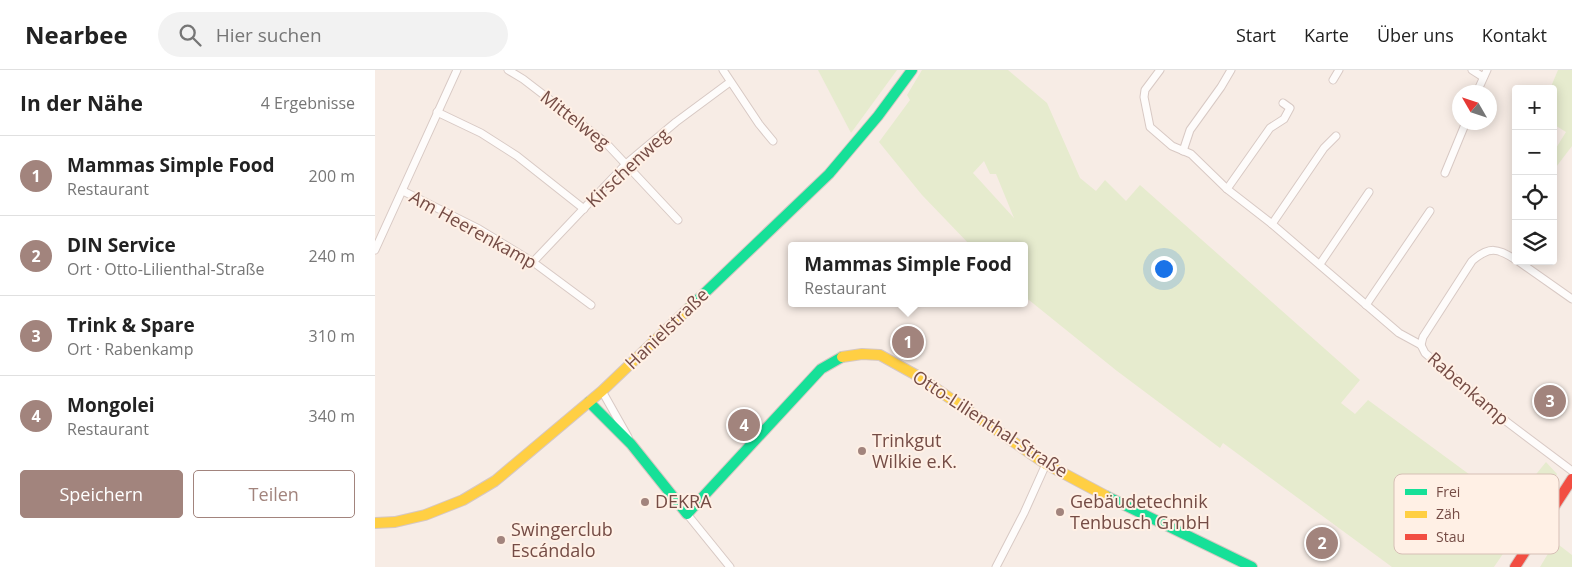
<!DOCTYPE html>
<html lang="de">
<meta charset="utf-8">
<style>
body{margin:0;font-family:"Open Sans",sans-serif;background:#f2f2f2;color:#222}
.controls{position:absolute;right:15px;top:15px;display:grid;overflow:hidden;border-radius:5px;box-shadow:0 2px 12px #0003}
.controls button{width:45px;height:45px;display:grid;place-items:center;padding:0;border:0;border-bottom:1px solid #e0e0e0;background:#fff;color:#222;font:25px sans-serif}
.compass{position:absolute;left:1077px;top:15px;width:45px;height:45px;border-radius:50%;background:#fff;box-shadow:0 2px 12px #0003;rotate:309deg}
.you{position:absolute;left:788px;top:198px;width:18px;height:18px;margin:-12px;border:4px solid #fff;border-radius:50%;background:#1a73e8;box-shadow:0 0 0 8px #1a73e833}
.badge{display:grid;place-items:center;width:32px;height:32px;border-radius:50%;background:#a2847d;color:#fff;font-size:16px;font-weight:700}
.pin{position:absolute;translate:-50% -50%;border:2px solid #fff;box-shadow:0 1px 5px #0006}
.popup{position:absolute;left:413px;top:172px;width:240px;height:65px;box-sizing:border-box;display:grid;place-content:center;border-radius:5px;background:#fff;filter:drop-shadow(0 1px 4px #0005);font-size:16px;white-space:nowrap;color:#767676}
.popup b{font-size:19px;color:#222}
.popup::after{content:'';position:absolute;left:50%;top:100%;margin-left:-10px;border:10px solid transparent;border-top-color:#fff}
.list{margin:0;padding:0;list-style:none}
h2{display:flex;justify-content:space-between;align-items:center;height:65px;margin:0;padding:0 20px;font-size:21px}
h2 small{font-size:16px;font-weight:400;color:#767676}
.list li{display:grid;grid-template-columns:32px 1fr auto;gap:15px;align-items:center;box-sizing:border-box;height:80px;padding:0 20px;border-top:1px solid #e0e0e0}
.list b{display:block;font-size:19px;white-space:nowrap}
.list p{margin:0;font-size:16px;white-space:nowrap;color:#767676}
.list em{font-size:16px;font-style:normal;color:#767676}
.actions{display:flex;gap:10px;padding:15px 20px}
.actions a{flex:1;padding:11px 0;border:1px solid #a2847d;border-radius:5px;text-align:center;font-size:18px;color:#a2847d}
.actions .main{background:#a2847d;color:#fff}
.icon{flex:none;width:28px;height:28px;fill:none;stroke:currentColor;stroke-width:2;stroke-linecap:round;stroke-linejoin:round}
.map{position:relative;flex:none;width:1197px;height:497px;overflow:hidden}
header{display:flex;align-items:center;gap:30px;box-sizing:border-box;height:70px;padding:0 25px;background:#fff;border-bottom:1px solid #e0e0e0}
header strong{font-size:24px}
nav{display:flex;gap:28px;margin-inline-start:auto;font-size:18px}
.search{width:350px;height:45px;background:#f2f2f2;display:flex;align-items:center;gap:12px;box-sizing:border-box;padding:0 18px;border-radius:28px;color:#767676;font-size:19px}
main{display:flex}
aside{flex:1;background:#fff}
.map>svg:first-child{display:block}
</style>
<header>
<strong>Nearbee</strong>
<div class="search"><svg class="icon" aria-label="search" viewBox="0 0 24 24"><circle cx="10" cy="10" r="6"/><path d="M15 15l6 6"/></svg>Hier suchen</div>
<nav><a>Start</a><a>Karte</a><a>Über uns</a><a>Kontakt</a></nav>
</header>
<main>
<aside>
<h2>In der Nähe<small>4 Ergebnisse</small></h2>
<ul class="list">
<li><span class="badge">1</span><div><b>Mammas Simple Food</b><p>Restaurant</p></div><em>200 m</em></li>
<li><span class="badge">2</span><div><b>DIN Service</b><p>Ort · Otto-Lilienthal-Straße</p></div><em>240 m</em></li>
<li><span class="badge">3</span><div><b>Trink &amp; Spare</b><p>Ort · Rabenkamp</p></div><em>310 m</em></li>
<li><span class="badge">4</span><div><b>Mongolei</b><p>Restaurant</p></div><em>340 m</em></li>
</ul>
<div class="actions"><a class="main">Speichern</a><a>Teilen</a></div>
</aside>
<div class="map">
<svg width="1197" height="497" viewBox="0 0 1197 497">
<rect width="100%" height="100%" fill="#f7ece5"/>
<!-- green -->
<g fill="#e6ebce" fill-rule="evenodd">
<path d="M443,0H522L476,63Z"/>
<path d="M547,0H633L672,33L705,108L721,121L730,110L751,131L765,115L985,310L966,333L980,344L993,330L1136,435L1171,392L1182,404L1119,497H1017L848,373L845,378L742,301L649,226V176H596L547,125L504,72L535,30L532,25ZM609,91L615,104H621L639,148L598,103Z"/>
<path d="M1183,0H1197V76L1178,101V83L1191,62L1178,54V19H1175Z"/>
<path d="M1180,472L1197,485V497H1165Z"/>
</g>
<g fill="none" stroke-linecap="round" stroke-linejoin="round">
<!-- street casing -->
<g stroke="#d8c9c4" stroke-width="9">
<g id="street">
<path d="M133,0L148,9L230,72L303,150"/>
<path d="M348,0L384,54L398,71"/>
<path d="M785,0L770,20L769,27L775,57L797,76L816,84L852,119L897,154L1024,263L1046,275L1050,283L1132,352L1197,401"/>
<path d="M1097,0L1108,7"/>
<path d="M958,10L964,0"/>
<path d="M1102,22L1112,0"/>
<path d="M62,42L106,63L142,86L209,139"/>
<path d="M808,81L815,60L846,17L856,0"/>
<path d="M1070,103L1091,52"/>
<path d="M852,119L895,58L909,49L915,38L908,33"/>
<path d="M28,121L104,159L158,192L216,235"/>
<path d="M897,154L949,78L961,66"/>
<path d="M0,180L82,0"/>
<path d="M1143,191L1197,229"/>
<path d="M158,192L251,94L301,52L355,12"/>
<path d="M945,194L994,122"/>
<path d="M991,235L1055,141"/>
<path d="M1046,275L1048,267L1097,191C1114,176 1123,178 1141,190"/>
<path d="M227,321L253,367"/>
<path d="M312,444L355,497"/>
<path d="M621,497L649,443L671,394"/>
</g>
</g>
<!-- fast casing -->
<g stroke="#d6c7c2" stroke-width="12">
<g id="fast">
<path d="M314,238L454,104L503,46L537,0"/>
<path d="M214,332L256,374L312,444L446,299L467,287"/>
<path d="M731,426L877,497"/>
</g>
</g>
<!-- slow casing -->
<g stroke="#d6c7c2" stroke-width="12">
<g id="slow">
<path d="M467,287L487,284L505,285L541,305L671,394L731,426"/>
<path d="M0,453L20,452L50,445L88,430L120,411L227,321L314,238"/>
</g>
</g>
<!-- jam casing -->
<g stroke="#d6c7c2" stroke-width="12">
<path id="jam" d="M1140,497L1197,409"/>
</g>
<!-- street -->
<use href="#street" stroke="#fefcfb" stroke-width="7"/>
<!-- fast -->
<use href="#fast" stroke="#16e098" stroke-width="10"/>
<!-- slow -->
<use href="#slow" stroke="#ffcf43" stroke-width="10"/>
<!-- jam -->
<use href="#jam" stroke="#f24e42" stroke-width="10"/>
</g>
<!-- markers -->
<g fill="#a2847d" stroke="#fff0e5" stroke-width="2">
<circle cx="487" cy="381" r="5"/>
<circle cx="270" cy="432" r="5"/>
<circle cx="685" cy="442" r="5"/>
<circle cx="126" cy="470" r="5"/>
</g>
<g text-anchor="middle" stroke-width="4" stroke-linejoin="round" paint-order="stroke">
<!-- street labels -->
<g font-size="18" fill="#754c45" stroke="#fff0e5">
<text transform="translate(200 50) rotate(38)" y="6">Mittelweg</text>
<text transform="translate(253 98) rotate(-43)" y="6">Kirschenweg</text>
<text transform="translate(98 160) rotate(29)" y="6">Am Heerenkamp</text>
<text transform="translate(292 259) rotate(-44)" y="6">Hanielstraße</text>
<text transform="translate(1093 319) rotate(41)" y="6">Rabenkamp</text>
<text transform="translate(615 354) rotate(33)" y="6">Otto-Lilienthal-Straße</text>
</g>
<!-- poi labels -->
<g font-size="18" fill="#754c45" stroke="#fff0e5" text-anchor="start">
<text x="497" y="377">Trinkgut<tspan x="497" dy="21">Wilkie e.K.</tspan></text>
<text x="280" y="438">DEKRA</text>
<text x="695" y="438">Gebäudetechnik<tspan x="695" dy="21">Tenbusch GmbH</tspan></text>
<text x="136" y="466">Swingerclub<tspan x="136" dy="21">Escándalo</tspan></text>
</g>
</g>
<!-- legend -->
<rect x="1019" y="404" width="165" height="80" rx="8" fill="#fff0e5" stroke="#d6bfb5" stroke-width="1"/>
<rect x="1030" y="419" width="22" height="6" fill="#16e098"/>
<rect x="1030" y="441" width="22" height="7" fill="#ffcf43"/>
<rect x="1030" y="464" width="22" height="6" fill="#f24e42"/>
<g font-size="14" fill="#754c45">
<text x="1061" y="427">Frei</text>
<text x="1061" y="449">Zäh</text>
<text x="1061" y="472">Stau</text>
</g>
</svg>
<div class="controls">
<button>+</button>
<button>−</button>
<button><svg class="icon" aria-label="locate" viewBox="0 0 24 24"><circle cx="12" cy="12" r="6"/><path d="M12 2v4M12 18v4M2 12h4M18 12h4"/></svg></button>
<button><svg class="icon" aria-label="layers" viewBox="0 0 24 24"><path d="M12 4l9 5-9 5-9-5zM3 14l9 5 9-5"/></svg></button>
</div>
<svg class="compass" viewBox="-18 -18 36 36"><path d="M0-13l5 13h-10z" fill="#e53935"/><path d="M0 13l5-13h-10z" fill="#767676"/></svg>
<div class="you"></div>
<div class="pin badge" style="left:533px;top:272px">1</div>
<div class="popup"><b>Mammas Simple Food</b>Restaurant</div>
<div class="pin badge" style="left:947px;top:473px">2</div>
<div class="pin badge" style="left:1175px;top:331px">3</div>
<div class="pin badge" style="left:369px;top:355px">4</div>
</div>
</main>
